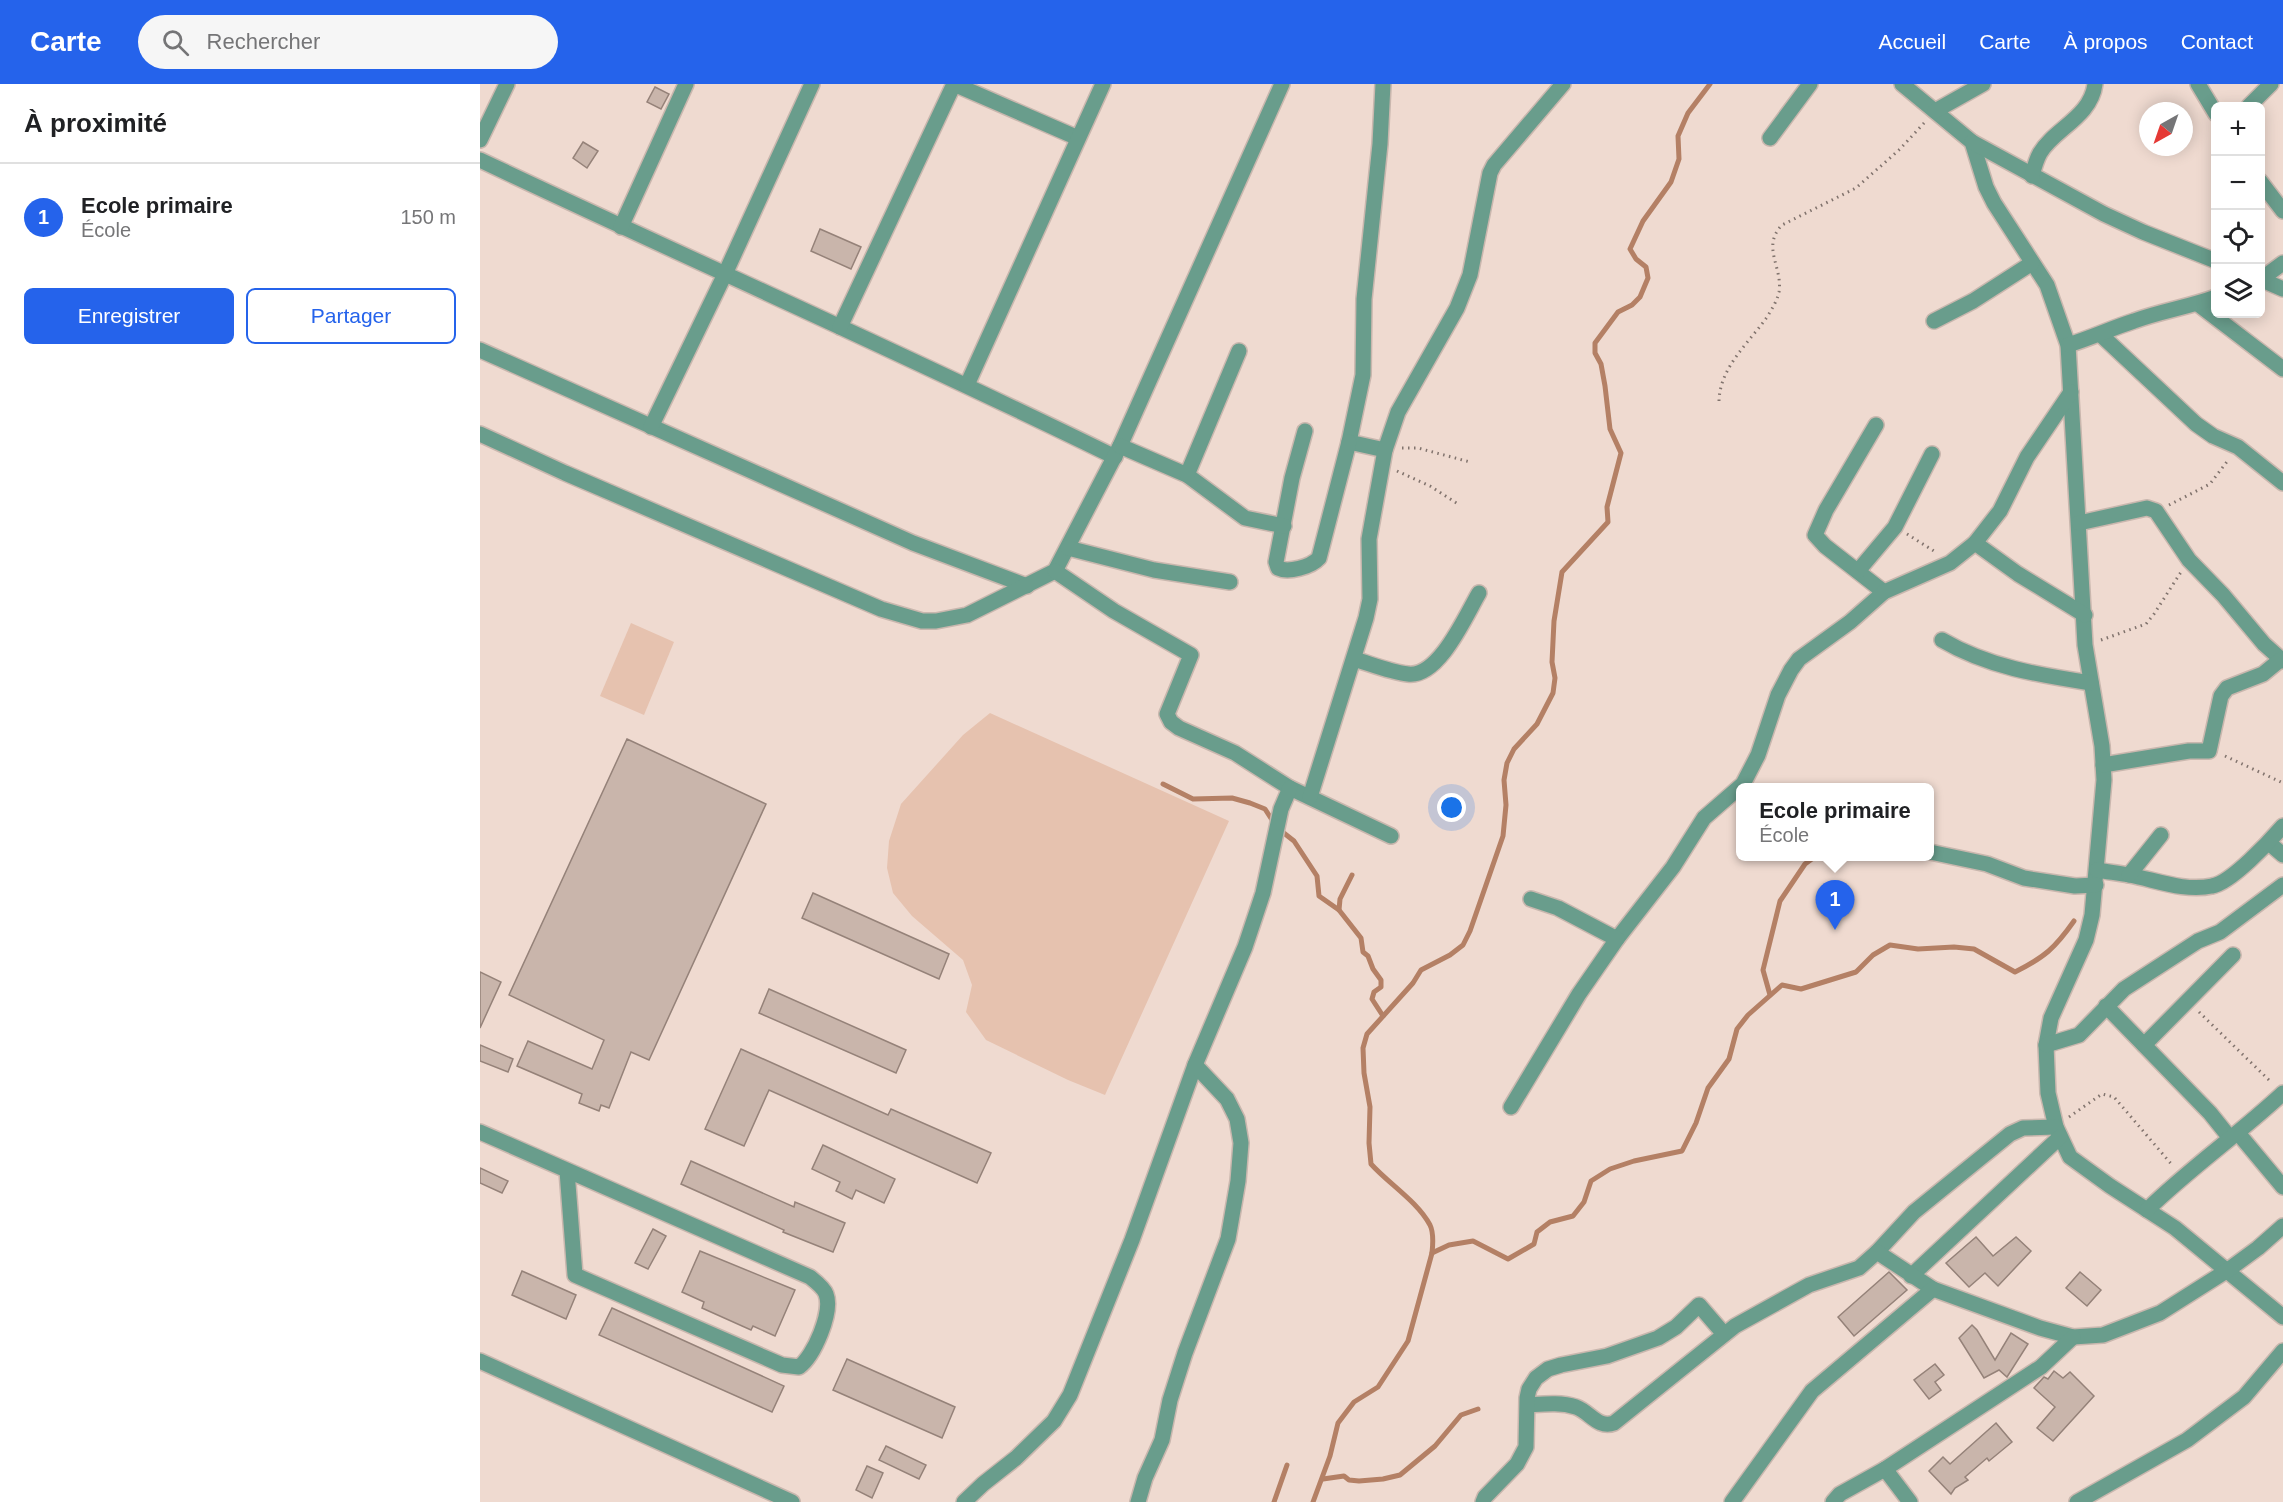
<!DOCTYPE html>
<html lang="fr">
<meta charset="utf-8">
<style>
body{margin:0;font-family:Arial,sans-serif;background:#f6f6f6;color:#202124}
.controls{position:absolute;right:18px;top:18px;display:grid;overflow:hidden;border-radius:9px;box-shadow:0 3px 15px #0003}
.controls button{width:54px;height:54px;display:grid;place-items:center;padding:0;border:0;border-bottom:2px solid #e0e0e0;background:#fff;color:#202124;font:30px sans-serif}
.compass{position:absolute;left:1659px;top:18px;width:54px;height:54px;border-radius:50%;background:#fff;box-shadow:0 3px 15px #0003;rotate:220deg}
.you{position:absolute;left:972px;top:724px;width:21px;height:21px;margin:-15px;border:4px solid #fff;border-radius:50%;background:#1a73e8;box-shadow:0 0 0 9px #1a73e833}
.badge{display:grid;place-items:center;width:39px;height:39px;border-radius:50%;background:#2563eb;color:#fff;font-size:20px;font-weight:700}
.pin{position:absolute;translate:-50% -50px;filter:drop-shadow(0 2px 3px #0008)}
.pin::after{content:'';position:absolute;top:32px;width:21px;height:18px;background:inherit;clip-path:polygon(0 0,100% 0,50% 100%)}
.popup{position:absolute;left:1256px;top:699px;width:198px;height:78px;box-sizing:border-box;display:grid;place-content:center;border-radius:9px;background:#fff;filter:drop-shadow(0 2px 4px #0005);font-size:20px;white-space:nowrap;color:#757577}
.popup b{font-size:22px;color:#202124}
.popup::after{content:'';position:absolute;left:50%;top:100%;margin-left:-12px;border:12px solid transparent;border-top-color:#fff}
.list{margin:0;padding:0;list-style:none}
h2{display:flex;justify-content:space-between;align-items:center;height:78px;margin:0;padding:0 24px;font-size:26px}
h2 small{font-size:20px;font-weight:400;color:#757577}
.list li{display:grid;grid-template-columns:39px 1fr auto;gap:18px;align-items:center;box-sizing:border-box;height:108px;padding:0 24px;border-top:2px solid #e0e0e0}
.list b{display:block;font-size:22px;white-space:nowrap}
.list p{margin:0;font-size:20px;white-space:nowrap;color:#757577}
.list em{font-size:20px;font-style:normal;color:#757577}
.actions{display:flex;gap:12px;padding:18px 24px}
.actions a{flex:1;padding:14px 0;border:2px solid #2563eb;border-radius:9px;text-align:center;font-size:21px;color:#2563eb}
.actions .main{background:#2563eb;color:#fff}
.icon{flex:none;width:33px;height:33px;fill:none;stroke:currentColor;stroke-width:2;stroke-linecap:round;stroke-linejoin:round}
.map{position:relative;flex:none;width:1803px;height:1418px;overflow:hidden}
header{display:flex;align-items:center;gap:36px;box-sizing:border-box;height:84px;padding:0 30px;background:#2563eb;color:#fff}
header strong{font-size:28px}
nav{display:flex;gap:33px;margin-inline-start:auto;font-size:21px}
.search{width:420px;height:54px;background:#f6f6f6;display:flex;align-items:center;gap:15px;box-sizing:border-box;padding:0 21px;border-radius:33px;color:#757577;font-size:22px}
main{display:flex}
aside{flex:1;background:#fff}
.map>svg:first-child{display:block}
</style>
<header>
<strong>Carte</strong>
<div class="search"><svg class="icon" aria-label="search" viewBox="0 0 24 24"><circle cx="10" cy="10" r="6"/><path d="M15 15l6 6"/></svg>Rechercher</div>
<nav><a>Accueil</a><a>Carte</a><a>À propos</a><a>Contact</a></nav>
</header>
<main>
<aside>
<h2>À proximité<small></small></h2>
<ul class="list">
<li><span class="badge">1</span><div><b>Ecole primaire</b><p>École</p></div><em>150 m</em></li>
</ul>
<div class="actions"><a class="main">Enregistrer</a><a>Partager</a></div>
</aside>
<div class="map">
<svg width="1803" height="1418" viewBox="0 0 1803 1418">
<rect width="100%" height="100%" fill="#efdad0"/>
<!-- green -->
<g fill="#e6c2af">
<path d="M151,539L194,558L164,631L120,612Z"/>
<path d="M510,629L749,737L625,1011L588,996L506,956L486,928L492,901L483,876L432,832L413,809L407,784L409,757L421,720L483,651Z"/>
</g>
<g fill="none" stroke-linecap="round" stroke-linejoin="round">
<!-- stream -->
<g stroke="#b48065" stroke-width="5">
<path d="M683,700L713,715L752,714L770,719L785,725L794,739"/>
<path d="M800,746L814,757L837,792L839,812L859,826"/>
<path d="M872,791L860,815L859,826L881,854L883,868L888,872L893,885L901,896V903L894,908L892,915L903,932"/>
<path d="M1290,911L1283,886L1300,817L1325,780L1336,772"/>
<path d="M952,1169L969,1161L993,1157L1028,1175L1054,1160L1057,1148L1070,1138L1093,1132L1104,1118L1111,1097L1130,1085L1154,1077L1202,1067L1216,1039L1228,1004L1249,975L1257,945L1268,931L1302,901L1321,905L1376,888L1393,871L1410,861L1438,865L1474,863L1494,865L1535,888C1565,873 1575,864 1594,837"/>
<path d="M843,1395L864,1392L869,1396L879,1397L903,1395L920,1391L955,1362L981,1331L998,1325"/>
<path d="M794,1418L807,1381"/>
<path d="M833,1418L850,1372L858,1339L874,1318L898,1303L928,1257L952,1169C953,1160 954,1149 950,1141C937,1117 909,1100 891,1080L889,1059L890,1023L884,989L883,964L887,950L933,899L941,886L970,871L983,861L990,847L1023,752L1026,721L1024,696L1027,679L1034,665L1057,640L1073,609L1075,594L1072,578L1074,537L1082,488L1128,438L1127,423L1141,369L1130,345L1125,302L1121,280L1115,269V259L1138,228L1152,221L1160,213L1168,194L1166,183L1156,175L1150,165L1163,137L1191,98L1199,75L1198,52L1208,29L1230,0"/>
</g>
</g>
<!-- building -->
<g fill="#c9b5ab" stroke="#958279" stroke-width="1.5">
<path d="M175,3L189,10L181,25L167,18Z"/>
<path d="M103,58L118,67L107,84L93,74Z"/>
<path d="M340,145L381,163L371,185L331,167Z"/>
<path d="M147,655L286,720L169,976L151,968L129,1024L121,1021L119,1027L99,1019L102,1010L37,982L48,957L112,985L124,956L29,911Z"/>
<path d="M333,809L469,870L459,895L322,834Z"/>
<path d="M0,888L21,898L0,944Z"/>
<path d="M289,905L426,966L416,989L279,929Z"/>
<path d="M0,961L33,975L28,988L0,977Z"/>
<path d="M261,965L408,1031L411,1025L511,1069L497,1099L289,1006L264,1062L225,1045Z"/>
<path d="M343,1061L415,1095L404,1119L376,1106L372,1115L356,1107L360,1098L332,1085Z"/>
<path d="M211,1077L314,1123L315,1118L365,1139L353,1168L303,1148L304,1146L201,1100Z"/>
<path d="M0,1084L28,1097L22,1109L0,1099Z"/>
<path d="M173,1145L186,1152L168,1185L155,1179Z"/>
<path d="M1496,1153L1513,1172L1536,1153L1551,1167L1518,1202L1505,1189L1489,1203L1466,1179Z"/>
<path d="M220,1167L315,1206L295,1252L273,1242L271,1246L222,1224L224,1218L202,1208Z"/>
<path d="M42,1187L96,1211L86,1235L32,1211Z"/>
<path d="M1409,1188L1427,1206L1374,1252L1358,1233Z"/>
<path d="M1600,1188L1621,1206L1607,1222L1586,1204Z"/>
<path d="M132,1224L304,1302L292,1328L119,1251Z"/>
<path d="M1492,1241L1497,1246L1515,1276L1531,1249L1548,1260L1527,1293L1519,1286L1504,1294L1479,1254Z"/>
<path d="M367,1275L475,1323L462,1354L353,1306Z"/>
<path d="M1455,1280L1464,1291L1455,1298L1461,1306L1449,1315L1434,1296Z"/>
<path d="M1574,1287L1583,1294L1590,1288L1614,1312L1573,1357L1557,1344L1575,1323L1554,1304L1564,1293L1568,1295Z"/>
<path d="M1516,1339L1532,1358L1509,1377L1507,1374L1485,1393L1488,1396L1475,1404L1471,1410L1449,1387L1463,1373L1470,1380Z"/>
<path d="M406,1362L446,1381L439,1395L399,1376Z"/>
<path d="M387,1382L403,1389L392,1414L376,1406Z"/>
</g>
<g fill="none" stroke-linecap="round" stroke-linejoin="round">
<!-- minor casing -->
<g stroke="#c9b7ae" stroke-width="18">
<g id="minor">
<path d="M474,0L598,54"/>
<path d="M903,0L900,60L884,215L883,291L869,358L905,366"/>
<path d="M1422,0L1492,58L1506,103L1514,119L1567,201L1588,261L1605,561L1622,662L1624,696L1612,831L1606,856L1571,934L1566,961L1568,1009L1576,1043L1590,1073L1630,1102L1695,1144L1803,1233"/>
<path d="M1718,0L1736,30"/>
<path d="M1769,22L1791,0"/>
<path d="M1455,27L1503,0"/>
<path d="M1290,54L1330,0"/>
<path d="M0,56L27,0"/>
<path d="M1492,58L1624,130L1663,148L1736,177"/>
<path d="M0,76C211,176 425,270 635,373"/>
<path d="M1552,92C1554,84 1556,76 1560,69C1574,45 1611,33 1615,0"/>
<path d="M1780,97L1803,127"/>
<path d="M141,143L206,0"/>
<path d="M1780,195L1803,205"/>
<path d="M1780,196L1803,179"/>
<path d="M1718,220L1803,285"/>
<path d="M1454,237L1493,217L1552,179"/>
<path d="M360,243L474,0"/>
<path d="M1621,251L1716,340L1733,352L1758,363L1803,399"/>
<path d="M1588,261C1611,254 1632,244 1654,237C1681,227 1709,223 1736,213"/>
<path d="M0,266L433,459L547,502"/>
<path d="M487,301L623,0"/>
<path d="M1396,341L1346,426L1335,451L1345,462L1404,508"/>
<path d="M171,343L245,190L332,0"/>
<path d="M825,347L812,394L796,478L798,484C808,489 831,483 839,474L869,358"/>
<path d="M0,350L85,389L401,525L442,537H456L487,531L575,487L640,362L802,0"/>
<path d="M640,362L707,391L765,434L804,442"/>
<path d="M707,391L759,267"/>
<path d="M1599,439L1667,424L1676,427L1709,476L1743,511L1784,560L1803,577"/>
<path d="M1495,459L1538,490L1605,531"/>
<path d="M588,464L674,486L750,498"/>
<path d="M575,487L634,527L711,571L687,630L691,638L699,644L755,669L810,704L911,752"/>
<path d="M1378,487L1415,443L1452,370"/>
<path d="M1462,556C1508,583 1559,591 1611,599"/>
<path d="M874,575C891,580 910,588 928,590C959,594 986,531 999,509"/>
<path d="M1623,681L1709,667H1729L1741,612L1747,604L1783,590L1800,576"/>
<path d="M830,713L886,534L890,515L889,455L905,366L918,328L977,224L990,191L1010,89L1014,81L1083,0"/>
<path d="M1789,759L1803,771"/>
<path d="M1450,768L1507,780L1544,794L1595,802L1616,801"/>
<path d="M1617,786C1628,788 1639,789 1649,791C1676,796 1705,808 1732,802C1751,799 1790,757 1803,742"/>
<path d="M1649,791L1681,751"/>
<path d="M1137,855L1193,783L1224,734L1263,700L1278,671L1298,611L1311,586L1319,575L1370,538L1404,508L1470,479L1495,459L1520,427L1547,373L1591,308"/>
<path d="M1626,922L1730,1029L1750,1054"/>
<path d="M1566,961L1599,951L1644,905L1718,857L1740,848L1803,801"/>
<path d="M1664,961L1753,871"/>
<path d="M1031,1023L1099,910L1137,855L1078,824L1051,815"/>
<path d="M0,1048L330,1193C335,1197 344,1204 346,1210C353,1228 334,1272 319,1283L302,1281L95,1191L87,1087"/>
<path d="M1758,1049L1803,1103"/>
<path d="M1667,1126C1710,1084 1759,1050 1803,1009"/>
<path d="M1397,1168L1434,1128L1530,1050L1543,1044L1576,1043"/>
<path d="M1431,1192L1580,1053"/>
<path d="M0,1277L312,1418"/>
<path d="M1048,1321C1064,1320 1080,1318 1096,1323C1110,1328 1118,1345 1134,1339L1255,1242L1329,1201L1379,1184L1397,1168L1453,1205L1560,1244L1593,1253L1623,1251L1680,1229L1748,1186L1778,1164L1803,1142"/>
<path d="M1405,1385L1430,1418"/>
<path d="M484,1418L503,1400L536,1374L574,1337L590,1311L652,1156L715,981L765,863L783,809L801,725L810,704"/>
<path d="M658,1418L665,1394L682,1356L690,1316L705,1269L748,1155L758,1097L761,1059L757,1035L747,1015L715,981"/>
<path d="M1003,1418L1005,1413L1037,1380L1046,1363L1047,1314L1049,1305L1056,1294L1068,1285L1081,1281L1127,1272L1178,1254L1196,1243L1219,1221L1244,1250"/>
<path d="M1252,1418L1332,1307L1453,1205"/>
<path d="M1353,1418L1360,1410L1405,1385L1561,1283L1593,1253"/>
<path d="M1597,1418L1707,1356L1764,1313L1803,1267"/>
</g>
</g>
<!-- path -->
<g stroke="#81736d" stroke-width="3" stroke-dasharray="1.5 4.5" stroke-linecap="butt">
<path d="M1239,317C1240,283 1268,260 1287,233C1292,225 1297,217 1299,208C1303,183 1281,163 1302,141L1376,104L1420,65L1445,38"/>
<path d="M922,364H938L990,378"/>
<path d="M917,387L950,402L978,420"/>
<path d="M1689,421L1730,400L1749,375"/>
<path d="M1427,450L1457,469"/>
<path d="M1621,556L1666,540L1674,530L1701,488"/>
<path d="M1745,672L1803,699"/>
<path d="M1719,928L1792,999"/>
<path d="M1589,1033L1622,1010L1634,1013L1693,1082"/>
</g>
<!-- minor -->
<use href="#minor" stroke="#699d8c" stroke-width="15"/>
</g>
</svg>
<div class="controls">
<button>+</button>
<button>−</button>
<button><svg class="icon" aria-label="locate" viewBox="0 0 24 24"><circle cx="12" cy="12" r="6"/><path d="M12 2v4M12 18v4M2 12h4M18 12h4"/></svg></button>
<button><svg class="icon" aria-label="layers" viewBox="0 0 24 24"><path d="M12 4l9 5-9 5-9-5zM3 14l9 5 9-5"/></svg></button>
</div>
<svg class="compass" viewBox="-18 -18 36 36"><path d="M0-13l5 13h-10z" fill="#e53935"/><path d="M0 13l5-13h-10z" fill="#757577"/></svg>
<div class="you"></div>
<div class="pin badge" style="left:1355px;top:846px">1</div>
<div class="popup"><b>Ecole primaire</b>École</div>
</div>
</main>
